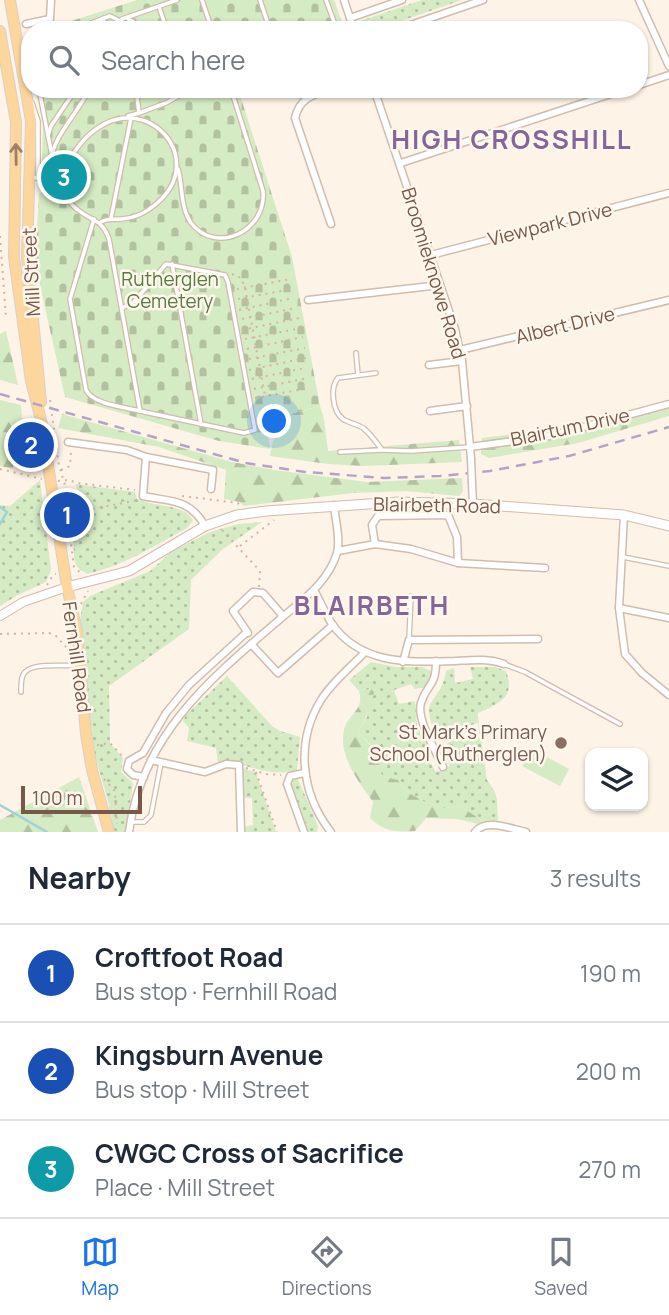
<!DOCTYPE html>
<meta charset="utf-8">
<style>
body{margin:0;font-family:Manrope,sans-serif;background:#f6f6f7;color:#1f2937}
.controls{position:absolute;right:21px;bottom:21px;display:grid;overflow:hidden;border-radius:14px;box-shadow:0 2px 5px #0004}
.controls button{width:63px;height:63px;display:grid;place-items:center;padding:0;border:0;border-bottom:2px solid #e0e1e3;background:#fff;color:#1f2937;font:35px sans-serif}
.scale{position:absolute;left:21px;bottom:18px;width:121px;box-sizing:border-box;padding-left:7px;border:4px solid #77584a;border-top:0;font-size:19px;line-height:24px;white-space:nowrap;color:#77584a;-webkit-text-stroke:5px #fff7ec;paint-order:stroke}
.you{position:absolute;left:275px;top:422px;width:24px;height:24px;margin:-18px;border:5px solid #fff;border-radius:50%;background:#1a73e8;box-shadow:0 0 0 10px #1a73e833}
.badge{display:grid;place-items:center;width:46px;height:46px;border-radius:50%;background:#1a73e8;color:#fff;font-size:23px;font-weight:700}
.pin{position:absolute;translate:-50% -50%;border:4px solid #fff;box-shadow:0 2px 7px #0006}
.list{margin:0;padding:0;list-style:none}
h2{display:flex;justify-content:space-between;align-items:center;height:91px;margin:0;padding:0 28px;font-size:30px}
h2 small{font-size:23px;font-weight:400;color:#747a83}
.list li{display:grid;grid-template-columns:46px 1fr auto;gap:21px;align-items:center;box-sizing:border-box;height:98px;padding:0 28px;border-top:2px solid #e0e1e3}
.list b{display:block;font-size:26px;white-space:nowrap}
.list p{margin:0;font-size:23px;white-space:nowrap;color:#747a83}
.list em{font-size:23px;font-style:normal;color:#747a83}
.icon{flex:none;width:38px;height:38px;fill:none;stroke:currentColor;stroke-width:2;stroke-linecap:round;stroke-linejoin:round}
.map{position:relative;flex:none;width:669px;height:832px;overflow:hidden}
.search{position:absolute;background:#fff;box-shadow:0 2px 5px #0004;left:21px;right:21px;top:21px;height:77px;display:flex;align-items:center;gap:18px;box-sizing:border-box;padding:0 24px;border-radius:28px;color:#747a83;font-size:26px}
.sheet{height:385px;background:#fff}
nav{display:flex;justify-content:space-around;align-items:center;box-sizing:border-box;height:98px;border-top:2px solid #e0e1e3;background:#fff;font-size:19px;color:#747a83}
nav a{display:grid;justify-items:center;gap:4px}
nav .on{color:#1a73e8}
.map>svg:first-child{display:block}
</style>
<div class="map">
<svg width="669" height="832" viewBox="0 0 669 832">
<defs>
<pattern id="grass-dots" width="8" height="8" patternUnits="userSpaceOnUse" patternTransform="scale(1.75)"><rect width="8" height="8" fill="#d5ebc3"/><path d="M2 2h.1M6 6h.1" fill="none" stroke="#b2c1a0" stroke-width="1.8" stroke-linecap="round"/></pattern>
<pattern id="forest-firs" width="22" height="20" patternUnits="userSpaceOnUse" patternTransform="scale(1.75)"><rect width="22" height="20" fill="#d5ebc3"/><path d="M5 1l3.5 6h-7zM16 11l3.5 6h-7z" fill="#b2c1a0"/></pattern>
<pattern id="cemetery-stones" width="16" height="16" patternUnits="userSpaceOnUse" patternTransform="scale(1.75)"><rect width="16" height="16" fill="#d5ebc3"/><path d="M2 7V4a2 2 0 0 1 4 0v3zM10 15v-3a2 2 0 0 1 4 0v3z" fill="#b2c1a0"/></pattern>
</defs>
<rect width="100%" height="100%" fill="#fdf3e6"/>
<!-- grass -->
<g fill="url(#grass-dots)">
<path d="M422,0H462L375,30H361L360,21Z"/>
<path d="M40,480L51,570L46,582L18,595L0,606V505L10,506Z"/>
<path d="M75,484L135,492L137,499C153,507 187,504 193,521L187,528C154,546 123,566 87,574L77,567L74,558L71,499L80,502L82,499Z"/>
<path d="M262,522L223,549L191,580L189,629L109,686L110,743L123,758L121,772L133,783L126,832H114L109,805L94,752L80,620L83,602L90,596L150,571L171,552L210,532L238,524Z"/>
<path d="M371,662L396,667H422L433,672L434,676L427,687L415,689L411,684L394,690L399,704L415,701L417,725L430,751L428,759L436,772L450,766L442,747L455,738L471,740L480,737L478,723C463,726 452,737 438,737C416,697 441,705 446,671L454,668L455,683L473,679L470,667H495L506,671C516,698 499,703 478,713V717L487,780L495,792L497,800L498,820L494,823H486L460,806L443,808L425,802L409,793L398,780L382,776L373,747L358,732L367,717L371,689L359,691L349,680Z"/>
<path d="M227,676L272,726L280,731L300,737L297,770C264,779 248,760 218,763L216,748L187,741L189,728L183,721L186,715Z"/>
<path d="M243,768L256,773L276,832H244V827L253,825L252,798H245L243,793Z"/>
<path d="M297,777L318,826L317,832H306L303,816L291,786L292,778Z"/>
</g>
<!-- forest -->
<g fill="url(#forest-firs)">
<path d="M6,331L18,385L0,380V334Z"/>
<path d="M0,400L21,405L23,430L14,433L13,469L0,466Z"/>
<path d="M320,406L324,419L328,451L459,440L462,462L364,466L328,464L270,456L273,440L281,433L279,417Z"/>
<path d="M669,409V416L578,443L489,458L481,454L482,438L548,430L572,435Z"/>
<path d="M62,414L232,462L274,470L367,482L462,478L463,491L459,496L406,491L353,493L243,506L240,502L224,499L226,470L159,447L58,428Z"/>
<path d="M371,689L374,692C371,707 366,719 358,732L376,751L382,776L398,780L409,793L425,802L443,808L460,806L486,823L483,825L457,819L426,818L415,831C394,832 385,832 370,818L373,802C359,782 338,756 344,730C348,714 365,710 359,691Z"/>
<path d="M79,777L98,832H0V820Z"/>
</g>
<!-- cemetery -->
<g fill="url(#cemetery-stones)">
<path d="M137,0H334L345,30H43Z"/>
<path d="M36,89H238L292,257L320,406L266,420L270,449L219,441L65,397L35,263L39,194L49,186L51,174L42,160L43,124Z"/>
</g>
<!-- garden -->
<path fill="#d5ebc3" d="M532,749L569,769L560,786L522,766Z"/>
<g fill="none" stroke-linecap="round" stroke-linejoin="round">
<!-- stream -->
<g stroke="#9fd2d9" stroke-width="2.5">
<path d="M0,507L7,512L0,524"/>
<path d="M0,805L47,832"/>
</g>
<!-- service casing -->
<g stroke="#d1bcae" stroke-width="6">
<g id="service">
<path d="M202,0L212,30"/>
<path d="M260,0L270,30"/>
<path d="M326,0L337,30"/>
<path d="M159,7L167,30"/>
<path d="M128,19L134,22L137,30"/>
<path d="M73,30L110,16L120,21"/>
<path d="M100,30L104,18"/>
<path d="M114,30L122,19L177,0"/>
<path d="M39,89L52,156"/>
<path d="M32,103L38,121V177"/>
<path d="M139,113L166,103L191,89"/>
<path d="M128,116L139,113L136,89"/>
<path d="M48,135L51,126L76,89"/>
<path d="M178,169C183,187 180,207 191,223C217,256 267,230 263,191L231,89"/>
<path d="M31,177L59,182C64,193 68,203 78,210C93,222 102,219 109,239L140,411C125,407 94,405 86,390L70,299L94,219"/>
<path d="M58,180C56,173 52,166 52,159C51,139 81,109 89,89"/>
<path d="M59,182C109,55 223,147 156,204C147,212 134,218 122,219C114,220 108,218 101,222"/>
<path d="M111,218L131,118"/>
<path d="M172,264L201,424"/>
<path d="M122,308L134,302L166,264L225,275L228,282L255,430L244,433L140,411"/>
<path d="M356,353L358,375"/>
<path d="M376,373L338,378C330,387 332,411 343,419C349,423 357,424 363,428C371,434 376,442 382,450L411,451L470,447"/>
<path d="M340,452L382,450"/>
<path d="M623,557L669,566"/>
<path d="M409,640L411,596"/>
<path d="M504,664L525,672L620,724"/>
<path d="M21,692C21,687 21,679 23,675C29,661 64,667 77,665"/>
<path d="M133,822H144L151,815L161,763"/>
</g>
</g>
<!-- minor casing -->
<g stroke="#d1bcae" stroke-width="9">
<g id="minor">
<path d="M344,0L354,30"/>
<path d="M639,0L669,66"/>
<path d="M350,18L402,0"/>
<path d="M26,24L50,19L51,0"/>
<path d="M396,30L483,0"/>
<path d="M639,85L669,75"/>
<path d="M374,89L455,329L462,361L471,458"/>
<path d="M401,163L626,89"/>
<path d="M331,224L295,118C300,97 313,95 332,89"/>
<path d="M431,255L669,193"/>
<path d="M308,300L440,285"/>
<path d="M460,350L669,300"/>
<path d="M429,365L462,361"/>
<path d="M430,411L467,406"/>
<path d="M68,442L127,450L146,457L213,470L211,489"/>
<path d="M470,447L550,436L669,404"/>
<path d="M146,457L143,496C171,502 189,498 205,526"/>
<path d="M472,483L473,504"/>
<path d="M624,515L619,608L625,654L642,673L669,695"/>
<path d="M375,544L372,525L378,516L448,515L457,537L458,563"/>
<path d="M338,551L375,544L411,549L458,563L545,568"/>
<path d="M314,590C320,601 325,613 332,624C362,666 410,662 455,661C472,660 488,658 504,664"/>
<path d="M619,608L669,618"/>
<path d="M248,633L233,611L253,592L263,593L283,616"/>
<path d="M251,644L278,673L333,625"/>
<path d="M436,661C436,688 427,683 421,703C416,719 436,751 443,767"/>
<path d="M403,662L409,640L538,639"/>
<path d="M151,760L205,772L226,764L239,765L241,832"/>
<path d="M144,777L133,775L127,769L129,761L143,753L166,713L189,685L247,632"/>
<path d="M129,832C141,736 210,679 279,620C301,601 328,583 337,553C341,540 335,519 334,505"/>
<path d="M304,832L287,784L290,776L304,773"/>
<path d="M331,832C301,794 295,742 321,700C332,682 350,668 365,652"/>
<path d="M475,832C486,818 511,829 526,832"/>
</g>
</g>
<!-- tertiary casing -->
<g stroke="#d1bcae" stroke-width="10">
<path id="tertiary" d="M0,616L23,602L67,587"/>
</g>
<!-- secondary casing -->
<g stroke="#d4bcab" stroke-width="11">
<path id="secondary" d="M67,587L129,571L205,526L237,515L266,511L398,502L473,504L624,515L669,526"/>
</g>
<!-- primary casing -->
<g stroke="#d9d0cc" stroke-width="12">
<g id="primary">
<path d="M10,0L31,121L27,258L41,402"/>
<path d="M0,31L16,122L14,257L31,381L41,420L67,587L77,631L86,734L92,770L109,832"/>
</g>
</g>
<!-- path -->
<g stroke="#d8b39f" stroke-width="2" stroke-dasharray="2 5" stroke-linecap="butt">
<path d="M0,236L6,318"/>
<path d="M232,274L241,278L245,287L265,396"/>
<path d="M237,289L291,279"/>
<path d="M238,299L292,289"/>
<path d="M239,310L293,298"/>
<path d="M242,319L296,308"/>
<path d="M242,330L299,318"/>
<path d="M245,339L301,328"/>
<path d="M247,349L303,337"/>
<path d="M249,359L305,348"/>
<path d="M249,370L306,358"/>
<path d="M252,379L305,368"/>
<path d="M254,389L308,378"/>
<path d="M255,398L309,388"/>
<path d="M50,400L59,465L69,499L71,518L69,527L74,567L82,574"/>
<path d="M0,469L42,479"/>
<path d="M61,470L70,466L71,451"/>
<path d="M58,481L69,480L77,483L135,490"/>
<path d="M182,496L238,503L240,507"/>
<path d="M72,513L138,500"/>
<path d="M222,530L260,571L259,587"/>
<path d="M240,546L274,520"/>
<path d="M47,585L53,575L56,574"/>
<path d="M81,604L88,591"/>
<path d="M0,634L49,633L56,636L66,647"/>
<path d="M97,745L110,743L122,756"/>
<path d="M246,768L266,774L281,775"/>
<path d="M256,772L277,832"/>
<path d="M104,779L115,791L117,824"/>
</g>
<!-- service -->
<use href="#service" stroke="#fff" stroke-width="3.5"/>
<!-- minor -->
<use href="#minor" stroke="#fff" stroke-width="6"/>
<!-- tertiary -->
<use href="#tertiary" stroke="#fff" stroke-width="8"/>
<!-- secondary -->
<use href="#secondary" stroke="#fff" stroke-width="9"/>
<!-- primary -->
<use href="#primary" stroke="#fcd69d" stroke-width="10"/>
<!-- rail -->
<path stroke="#b5a3c7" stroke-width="2.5" stroke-dasharray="10 7" stroke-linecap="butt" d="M0,394L246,463L305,472L385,478L440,476L490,471L569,456L669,427"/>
<!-- minor-bridge casing -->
<g stroke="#d1bcae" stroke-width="9" stroke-linecap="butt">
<path id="minor-bridge" d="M471,458L472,483"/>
</g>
<!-- minor-bridge -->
<use href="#minor-bridge" stroke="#fff" stroke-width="6"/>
</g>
<!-- one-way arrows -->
<defs><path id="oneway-shaft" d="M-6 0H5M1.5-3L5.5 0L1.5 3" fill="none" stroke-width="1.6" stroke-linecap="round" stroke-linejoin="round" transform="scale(1.75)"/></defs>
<use stroke="#9f7e63" href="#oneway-shaft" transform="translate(16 154) rotate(-91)"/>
<!-- markers -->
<circle fill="#8d6e63" stroke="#fff7ec" stroke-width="2.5" cx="561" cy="743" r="7"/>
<g text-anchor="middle" stroke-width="5" stroke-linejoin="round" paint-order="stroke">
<!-- street labels -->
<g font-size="19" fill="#77584a" stroke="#fff7ec">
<text transform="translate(550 224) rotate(-14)" y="7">Viewpark Drive</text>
<text transform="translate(31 272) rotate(-93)" y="7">Mill Street</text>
<text transform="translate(434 273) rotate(73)" y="7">Broomieknowe Road</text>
<text transform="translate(565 325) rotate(-14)" y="7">Albert Drive</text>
<text transform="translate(570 427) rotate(-12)" y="7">Blairtum Drive</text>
<text transform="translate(437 505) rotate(1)" y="7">Blairbeth Road</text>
<text transform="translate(77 657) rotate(82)" y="7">Fernhill Road</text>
</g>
<!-- park labels -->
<g font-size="19" fill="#547d42" stroke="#fff7ec">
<text x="170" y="286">Rutherglen<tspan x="170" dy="22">Cemetery</tspan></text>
</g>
<!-- education labels -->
<g font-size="19" fill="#785e54" stroke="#fff7ec" text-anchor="end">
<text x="547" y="739">St Mark's Primary<tspan x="547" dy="22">School (Rutherglen)</tspan></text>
</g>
<!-- district labels -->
<g font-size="26" font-weight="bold" letter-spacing="2" fill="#86659a" stroke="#fff7ec">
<text x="512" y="149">HIGH CROSSHILL</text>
<text x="372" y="615">BLAIRBETH</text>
</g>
</g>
</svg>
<div class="controls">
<button><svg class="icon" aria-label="layers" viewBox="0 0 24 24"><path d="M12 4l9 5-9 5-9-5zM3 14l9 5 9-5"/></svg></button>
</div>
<div class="scale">100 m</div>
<div class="you"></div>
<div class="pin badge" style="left:67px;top:515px;background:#1a4fb4">1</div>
<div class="pin badge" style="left:31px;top:445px;background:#1a4fb4">2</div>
<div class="pin badge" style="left:64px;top:177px;background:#0f9aa8">3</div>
<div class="search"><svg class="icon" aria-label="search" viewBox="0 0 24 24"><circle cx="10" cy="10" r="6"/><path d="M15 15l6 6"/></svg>Search here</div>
</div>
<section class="sheet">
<h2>Nearby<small>3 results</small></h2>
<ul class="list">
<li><span class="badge" style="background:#1a4fb4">1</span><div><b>Croftfoot Road</b><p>Bus stop · Fernhill Road</p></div><em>190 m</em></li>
<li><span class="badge" style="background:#1a4fb4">2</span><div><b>Kingsburn Avenue</b><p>Bus stop · Mill Street</p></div><em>200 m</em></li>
<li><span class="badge" style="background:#0f9aa8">3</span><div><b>CWGC Cross of Sacrifice</b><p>Place · Mill Street</p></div><em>270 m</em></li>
</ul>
</section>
<nav>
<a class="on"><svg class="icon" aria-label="map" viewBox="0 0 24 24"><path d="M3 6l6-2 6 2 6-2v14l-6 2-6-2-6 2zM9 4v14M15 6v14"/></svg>Map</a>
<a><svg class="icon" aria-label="directions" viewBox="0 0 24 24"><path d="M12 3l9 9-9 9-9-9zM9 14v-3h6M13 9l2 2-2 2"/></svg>Directions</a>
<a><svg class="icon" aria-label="saved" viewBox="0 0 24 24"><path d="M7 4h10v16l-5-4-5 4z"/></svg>Saved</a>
</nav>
